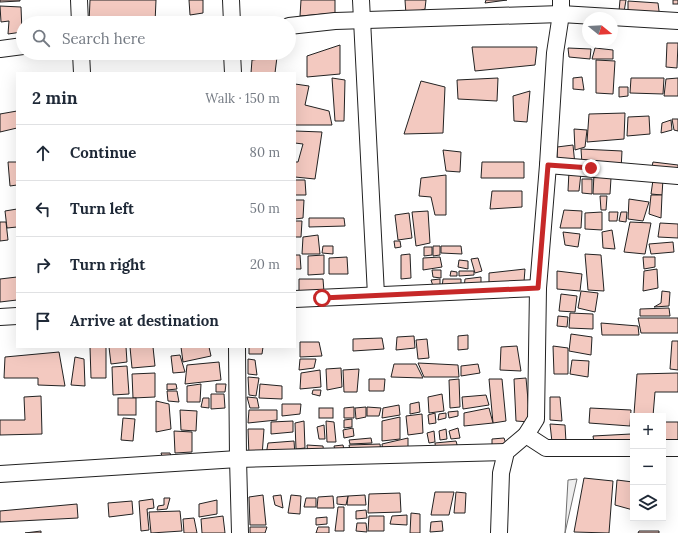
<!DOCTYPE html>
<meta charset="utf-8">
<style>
body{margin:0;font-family:Lora,serif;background:#f6f6f7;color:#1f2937}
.controls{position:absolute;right:12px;bottom:12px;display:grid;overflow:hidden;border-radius:0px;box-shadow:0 4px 16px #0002}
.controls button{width:36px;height:36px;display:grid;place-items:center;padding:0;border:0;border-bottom:1px solid #e0e1e3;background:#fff;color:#1f2937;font:20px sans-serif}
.compass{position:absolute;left:582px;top:12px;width:36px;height:36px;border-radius:50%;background:#fff;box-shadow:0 4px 16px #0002;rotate:108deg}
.stop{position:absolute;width:12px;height:12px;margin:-9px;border:3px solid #c62828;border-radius:50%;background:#fff}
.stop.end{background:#c62828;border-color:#fff;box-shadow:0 1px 4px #0008}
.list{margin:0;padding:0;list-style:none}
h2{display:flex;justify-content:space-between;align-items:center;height:52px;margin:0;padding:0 16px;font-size:17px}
h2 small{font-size:13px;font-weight:400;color:#747a83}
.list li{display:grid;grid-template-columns:26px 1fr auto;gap:12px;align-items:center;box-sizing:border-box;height:56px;padding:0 16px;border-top:1px solid #e0e1e3}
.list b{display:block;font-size:15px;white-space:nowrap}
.list em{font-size:13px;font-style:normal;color:#747a83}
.icon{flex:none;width:22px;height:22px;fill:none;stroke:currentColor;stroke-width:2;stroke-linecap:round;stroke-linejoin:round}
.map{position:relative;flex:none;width:678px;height:533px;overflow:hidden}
.search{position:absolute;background:#fff;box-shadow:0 4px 16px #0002;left:16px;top:16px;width:280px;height:44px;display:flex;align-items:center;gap:10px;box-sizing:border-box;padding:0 14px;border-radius:22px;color:#747a83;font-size:15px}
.panel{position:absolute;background:#fff;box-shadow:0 4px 16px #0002;left:16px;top:72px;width:280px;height:276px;border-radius:0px}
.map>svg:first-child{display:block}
</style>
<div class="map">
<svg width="678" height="533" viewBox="0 0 678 533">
<rect width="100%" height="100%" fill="#fff"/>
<!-- green -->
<path fill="#eee" stroke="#6f6f6f" d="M577,479L565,533L568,480Z"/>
<!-- building -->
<g fill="#f3c9c0" stroke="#222">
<path d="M0,0H20V1L0,2Z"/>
<path d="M90,0H156L155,23H89Z"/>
<path d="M189,0H203V13L190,15Z"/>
<path d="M301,0H335V13L300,16Z"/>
<path d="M405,0H426L425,9L406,15Z"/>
<path d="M486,0H507L485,3Z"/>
<path d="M620,0H626L624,12L619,11Z"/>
<rect x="673" y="0" width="5" height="4"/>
<path d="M628,1L658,3L660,19L628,18Z"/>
<path d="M0,6L21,7L22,32L8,34L9,21L1,22Z"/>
<path d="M667,43H678L677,68L666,67Z"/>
<path d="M340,45V74L307,77V56Z"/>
<path d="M472,47H537L535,65L475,71Z"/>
<path d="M568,48L591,49L590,59L569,57Z"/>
<path d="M595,48L613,50V59H592Z"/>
<path d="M277,57L275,73H251L252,60Z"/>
<path d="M596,60L615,61L613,94L596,93Z"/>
<path d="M582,77L584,90L573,89V78Z"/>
<path d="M332,78L345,80L344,121H335Z"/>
<path d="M498,78L497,101L458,99L457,80Z"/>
<path d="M631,78H664L663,94L630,93Z"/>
<path d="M678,78V96H664L666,79Z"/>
<path d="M421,81L445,87L443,133L404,134Z"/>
<path d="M295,84L309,86L305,105L329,111L332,125H295Z"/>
<path d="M619,87H628V96L619,97Z"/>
<path d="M530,91L527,122L514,121L513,96Z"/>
<path d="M17,111V128L0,132V114Z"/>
<path d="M625,113L624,139L587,142L589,114Z"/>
<path d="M649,116L650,134L627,136L628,117Z"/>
<path d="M672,119H678V131L674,130Z"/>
<path d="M671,120L672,130L661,133L662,123Z"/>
<path d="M574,129L587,130L585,147L575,150Z"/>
<path d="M295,131L322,132L315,179L295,177V162H298L303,144L295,143Z"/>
<path d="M573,145L575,165L557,162V147Z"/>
<path d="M581,149L622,151L621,170L582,164Z"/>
<path d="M443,150L461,152L460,172L446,171Z"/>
<path d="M8,162H17V185L10,186Z"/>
<path d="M482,162H524V178H481Z"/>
<path d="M653,162L678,165V175L651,171Z"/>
<path d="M569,171L581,173L579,191H568Z"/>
<path d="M594,174L611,178L610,194H593Z"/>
<path d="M446,175V215H435L431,197L419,196L421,178Z"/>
<path d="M582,179H592V194L582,193Z"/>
<path d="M663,179L662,195L651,194L653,180Z"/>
<path d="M295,180H305L306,195H295Z"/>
<path d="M492,191H522V207L490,209Z"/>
<path d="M651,195H662L661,218L649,214Z"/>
<path d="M600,196H607L606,210H601Z"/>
<path d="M629,199L649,202L643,221L628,219Z"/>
<path d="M295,200H304L303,218L295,219Z"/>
<path d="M17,209V227L7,228L5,211Z"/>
<path d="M564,210L582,211L581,228H560Z"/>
<path d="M428,211L430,243L416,246L412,212Z"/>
<path d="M602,212V230L585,229V213Z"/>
<path d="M609,212H618L617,221H609Z"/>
<path d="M621,212H627L626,222L619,221Z"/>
<path d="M409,213L412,238L398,240L395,215Z"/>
<path d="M309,218H344L345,226L309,227Z"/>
<path d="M295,221H302L301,237H295Z"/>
<path d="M0,222H6L8,240L0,241Z"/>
<path d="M630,222L651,223L645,254L624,252Z"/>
<path d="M660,223L678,224V238L658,237Z"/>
<path d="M612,230L615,249L603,248L602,232Z"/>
<path d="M563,232L580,234L578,247L565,245Z"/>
<path d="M318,235L320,254H302L303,237Z"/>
<path d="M394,241H400L401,247L395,248Z"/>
<path d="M673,242L674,252L651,254L649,244Z"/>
<path d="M323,246H333V254L322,253Z"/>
<path d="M433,246H440V255L433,256Z"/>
<path d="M441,246H461L462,254L441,253Z"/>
<path d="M424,247H432V255L424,256Z"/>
<path d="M410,254L411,278L401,279V255Z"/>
<path d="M585,254L601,255L604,291L588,290Z"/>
<path d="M295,255H300L301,269H295Z"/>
<path d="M324,255V274L308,275V256Z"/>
<path d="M347,257L348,274H329V258Z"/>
<path d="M440,257L442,267L423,270V258Z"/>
<path d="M643,257H655V267L644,269Z"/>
<path d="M478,258L482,271L475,273L471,259Z"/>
<path d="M459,260L468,261V269L458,267Z"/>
<path d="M525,269L524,282L489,287V273Z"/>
<path d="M657,269L658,288L643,291L644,271Z"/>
<path d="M432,270H441V278L433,277Z"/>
<path d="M451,271L457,272V276H450Z"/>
<path d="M459,271H474V275L459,276Z"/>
<path d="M557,271L582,274L580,291L557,289Z"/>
<path d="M17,277V300L0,302V279Z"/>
<path d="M481,277V287L464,288L465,279Z"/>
<path d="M299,279H323L324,292H299Z"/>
<path d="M440,279V287L434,289L431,280Z"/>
<path d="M443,279H461V287L442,288Z"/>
<path d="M581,291L598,293L595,312L578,308Z"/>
<path d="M662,291L670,292L669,306L654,307L661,303Z"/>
<path d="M561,294L577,296L575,312L559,311Z"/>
<path d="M669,308L670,316H640V309Z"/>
<path d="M570,313L593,314V329L569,328Z"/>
<path d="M558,316L568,317L567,327L557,326Z"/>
<path d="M638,318H678V333H641Z"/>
<path d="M601,323L638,326L639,335H602Z"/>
<path d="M571,334L592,337L591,355L569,351Z"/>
<path d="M468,335V349L458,350V336Z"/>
<path d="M414,336L415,348L396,350L397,337Z"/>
<path d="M382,338L384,349L353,351V339Z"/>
<path d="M427,339L429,358L418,359L416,340Z"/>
<path d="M672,341H678V370L670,369Z"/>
<path d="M300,342H319L322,356L300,357Z"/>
<path d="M517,346L521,371L500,370L501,347Z"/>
<path d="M553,346L568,348V374H554Z"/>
<path d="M90,347H106V378H91Z"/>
<path d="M109,347H126L127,362L111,364Z"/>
<path d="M130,347H153L155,366L132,368Z"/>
<path d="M181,347H209L211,356L183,362Z"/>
<path d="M249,347H263L262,354H249Z"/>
<path d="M59,352L65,386L38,385V378H4L5,357Z"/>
<path d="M180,355L185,372L173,373L171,356Z"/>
<path d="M75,357L84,359L85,386L71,385Z"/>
<path d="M248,359L255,360L257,375L248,374Z"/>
<path d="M300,359H316L314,368L299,370Z"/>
<path d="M572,360L589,361L588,377L570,374Z"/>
<path d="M219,362L221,380L185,384L187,365Z"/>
<path d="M418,363L458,365L459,377H424Z"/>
<path d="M394,364H416L423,378L391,377Z"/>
<path d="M478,364L480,373L461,376V366Z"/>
<path d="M127,366L129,394L113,395L112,367Z"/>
<path d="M341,368L342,387L327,390L326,369Z"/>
<path d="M359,369L357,392H344L343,370Z"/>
<path d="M320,370L321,387L300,389L301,373Z"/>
<path d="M155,373V397L133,398L132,374Z"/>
<path d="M678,373V392H655L653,416H642L634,414L637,374Z"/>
<path d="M248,377L259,378L256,396L249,395Z"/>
<path d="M526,378L530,422L516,421L514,379Z"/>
<path d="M369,379H385L384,391H369Z"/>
<path d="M459,379L460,407L450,408L449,380Z"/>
<path d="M489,379H502L506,421L493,423Z"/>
<path d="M167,384H176L177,389L167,390Z"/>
<path d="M201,384L200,402H187V386Z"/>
<path d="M216,384H226L225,392H216Z"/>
<path d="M260,384L282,386V399L259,398Z"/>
<path d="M313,390H321L320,396L312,394Z"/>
<path d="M167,391H177L179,402L168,401Z"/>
<path d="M211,394H224L225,408L211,409Z"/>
<path d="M442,394L444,411L429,413L428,397Z"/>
<path d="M486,395L489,405L463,409L462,397Z"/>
<path d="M41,396L42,434L0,435V420H25L24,397Z"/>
<path d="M247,397L257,398L259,408H250Z"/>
<path d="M550,397H560L562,421L550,420Z"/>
<rect x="118" y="398" width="18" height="17"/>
<path d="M203,398H209V408L201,407Z"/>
<path d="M156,401L169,404L171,429L156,432Z"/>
<path d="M419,402L420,412L410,414V404Z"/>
<path d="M282,404H301L300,414L282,416Z"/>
<path d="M399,405L400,415L382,418L383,408Z"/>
<path d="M354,407V418H344V408Z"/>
<path d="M366,407V417L356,419L355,408Z"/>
<path d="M367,407L381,408L379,416H367Z"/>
<rect x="319" y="408" width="14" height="10"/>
<path d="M489,408L493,423L464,426V413Z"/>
<path d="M590,408L631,410L630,426L589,423Z"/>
<path d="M180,410L197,411L196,431L181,430Z"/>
<path d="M249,410H277V420L248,423Z"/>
<path d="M458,411V416L449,418L448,412Z"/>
<path d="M435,413L436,423L429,424L428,415Z"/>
<path d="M446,413V418L438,420L439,414Z"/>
<path d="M422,414L423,433L408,435L406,416Z"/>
<path d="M400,417V439L382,441V421Z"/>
<path d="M123,418L135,419L133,441L121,440Z"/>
<path d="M352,419V427L344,428V420Z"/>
<path d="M293,421V432L271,434V422Z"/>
<path d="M304,421L305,448L296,449L295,423Z"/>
<path d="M326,421L334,422L336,442H327Z"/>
<rect x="663" y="422" width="15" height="19"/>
<path d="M550,424L565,425L566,442H552Z"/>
<path d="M324,425L325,439H319L317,427Z"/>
<path d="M353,428L354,436L344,438L343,430Z"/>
<path d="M458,428L460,438L451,439L449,431Z"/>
<path d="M248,429H264L262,456H249Z"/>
<path d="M446,429L447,439L440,440L439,431Z"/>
<path d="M174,431L192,432V452L175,453Z"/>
<path d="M434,431L435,442L429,443L427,433Z"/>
<path d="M631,434V442H594L593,436Z"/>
<path d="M371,438L372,443L350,444L349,440Z"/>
<path d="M408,438V450L383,453L382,444Z"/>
<path d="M504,438L507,447L492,452V439Z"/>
<path d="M294,441L295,455H266L268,443Z"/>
<path d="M456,441L458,448L436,452L435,443Z"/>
<path d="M380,444L381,453L351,455L349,445Z"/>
<path d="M307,445L323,446L324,455H308Z"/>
<path d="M343,445L345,454L336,455L334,446Z"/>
<path d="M161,453H170L172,459H163Z"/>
<path d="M584,478L613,481L609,533L574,532Z"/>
<path d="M617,480L633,482V510L615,505Z"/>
<path d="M435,492H454L449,515H431Z"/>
<path d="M456,492L466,493L465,513H454Z"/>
<path d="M400,493L401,512L368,513L369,494Z"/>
<path d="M263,495L266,525H250L249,497Z"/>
<path d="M281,495L283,508L275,505L273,496Z"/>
<path d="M291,495L301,496L300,514L288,513Z"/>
<path d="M365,495L366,505H347L348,496Z"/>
<path d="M333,496L334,508H317L318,497Z"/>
<path d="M348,496L346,505L337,504V497Z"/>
<path d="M164,498H170L167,509L157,510L158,506L164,505Z"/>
<path d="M306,498H316V507H304Z"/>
<path d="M153,499L154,508L147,509L149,530L141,531L139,501Z"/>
<path d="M217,500V514L199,517V504Z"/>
<path d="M132,501L133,514L109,517L108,503Z"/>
<path d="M77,504L78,518L0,522V511Z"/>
<path d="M338,507H344V531H335Z"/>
<path d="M366,510L367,518L356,519V511Z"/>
<path d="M180,511L182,531L151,533L149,512Z"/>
<path d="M411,513L420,514V533H410Z"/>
<path d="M407,515V525L390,524L392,516Z"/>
<path d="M223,516L225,533H202L201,519Z"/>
<path d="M369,516H384V531H368Z"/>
<path d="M327,517V524L316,525V518Z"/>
<path d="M194,518L197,533H184L183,519Z"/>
<path d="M442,521L443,531L430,532L431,522Z"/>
<path d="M357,523H366L367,532L356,531Z"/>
<path d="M250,527H267L265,533H250Z"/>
<path d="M318,527H329V533H316Z"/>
<path d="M41,531V533H25Z"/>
<path d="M639,531H659V533H638Z"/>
</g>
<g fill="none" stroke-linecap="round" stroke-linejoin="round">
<!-- minor casing -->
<g stroke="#222" stroke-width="18">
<g id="minor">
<path d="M79,0L80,23"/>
<path d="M231,0L232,23"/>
<path d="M361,0L376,295"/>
<path d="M289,26L335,21L561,14L678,21"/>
<path d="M0,49L23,46"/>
<path d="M81,53L82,73"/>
<path d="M232,53L233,73"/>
<path d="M548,165L678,176"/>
<path d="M295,299L538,288"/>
<path d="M0,317L17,316"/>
<path d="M237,347L238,459L240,533"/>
<path d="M526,435L546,448H633"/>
<path d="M663,448H678"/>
<path d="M0,474L238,459L506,452"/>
<path d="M499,533L501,473L506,452L526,435L536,419L538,288L548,165L555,53L561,14V0"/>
</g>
</g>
<!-- minor -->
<use href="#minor" stroke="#fff" stroke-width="16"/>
</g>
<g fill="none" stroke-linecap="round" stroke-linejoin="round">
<!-- route -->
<path stroke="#c62828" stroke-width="5" d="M322,298L538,288L548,165L591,168"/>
</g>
</svg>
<div class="controls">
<button>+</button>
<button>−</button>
<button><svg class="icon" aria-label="layers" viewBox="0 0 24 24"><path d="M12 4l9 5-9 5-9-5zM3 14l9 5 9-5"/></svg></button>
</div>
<svg class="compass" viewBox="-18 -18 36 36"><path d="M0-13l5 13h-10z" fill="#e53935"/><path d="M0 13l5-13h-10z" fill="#747a83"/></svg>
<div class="stop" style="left:322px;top:298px"></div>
<div class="stop end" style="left:591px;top:168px"></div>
<div class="search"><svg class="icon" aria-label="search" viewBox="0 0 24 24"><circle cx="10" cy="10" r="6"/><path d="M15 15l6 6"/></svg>Search here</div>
<section class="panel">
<h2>2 min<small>Walk · 150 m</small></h2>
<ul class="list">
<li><svg class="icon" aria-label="ahead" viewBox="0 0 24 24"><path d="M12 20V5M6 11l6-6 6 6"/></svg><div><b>Continue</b></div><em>80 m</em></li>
<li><svg class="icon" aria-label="left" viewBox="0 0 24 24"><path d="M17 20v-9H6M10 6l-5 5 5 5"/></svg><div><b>Turn left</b></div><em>50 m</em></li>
<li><svg class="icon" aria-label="right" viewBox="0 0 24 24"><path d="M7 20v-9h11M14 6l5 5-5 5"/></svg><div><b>Turn right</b></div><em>20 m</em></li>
<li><svg class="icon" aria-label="arrive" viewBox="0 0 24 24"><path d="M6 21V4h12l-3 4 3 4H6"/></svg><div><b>Arrive at destination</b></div></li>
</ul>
</section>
</div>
